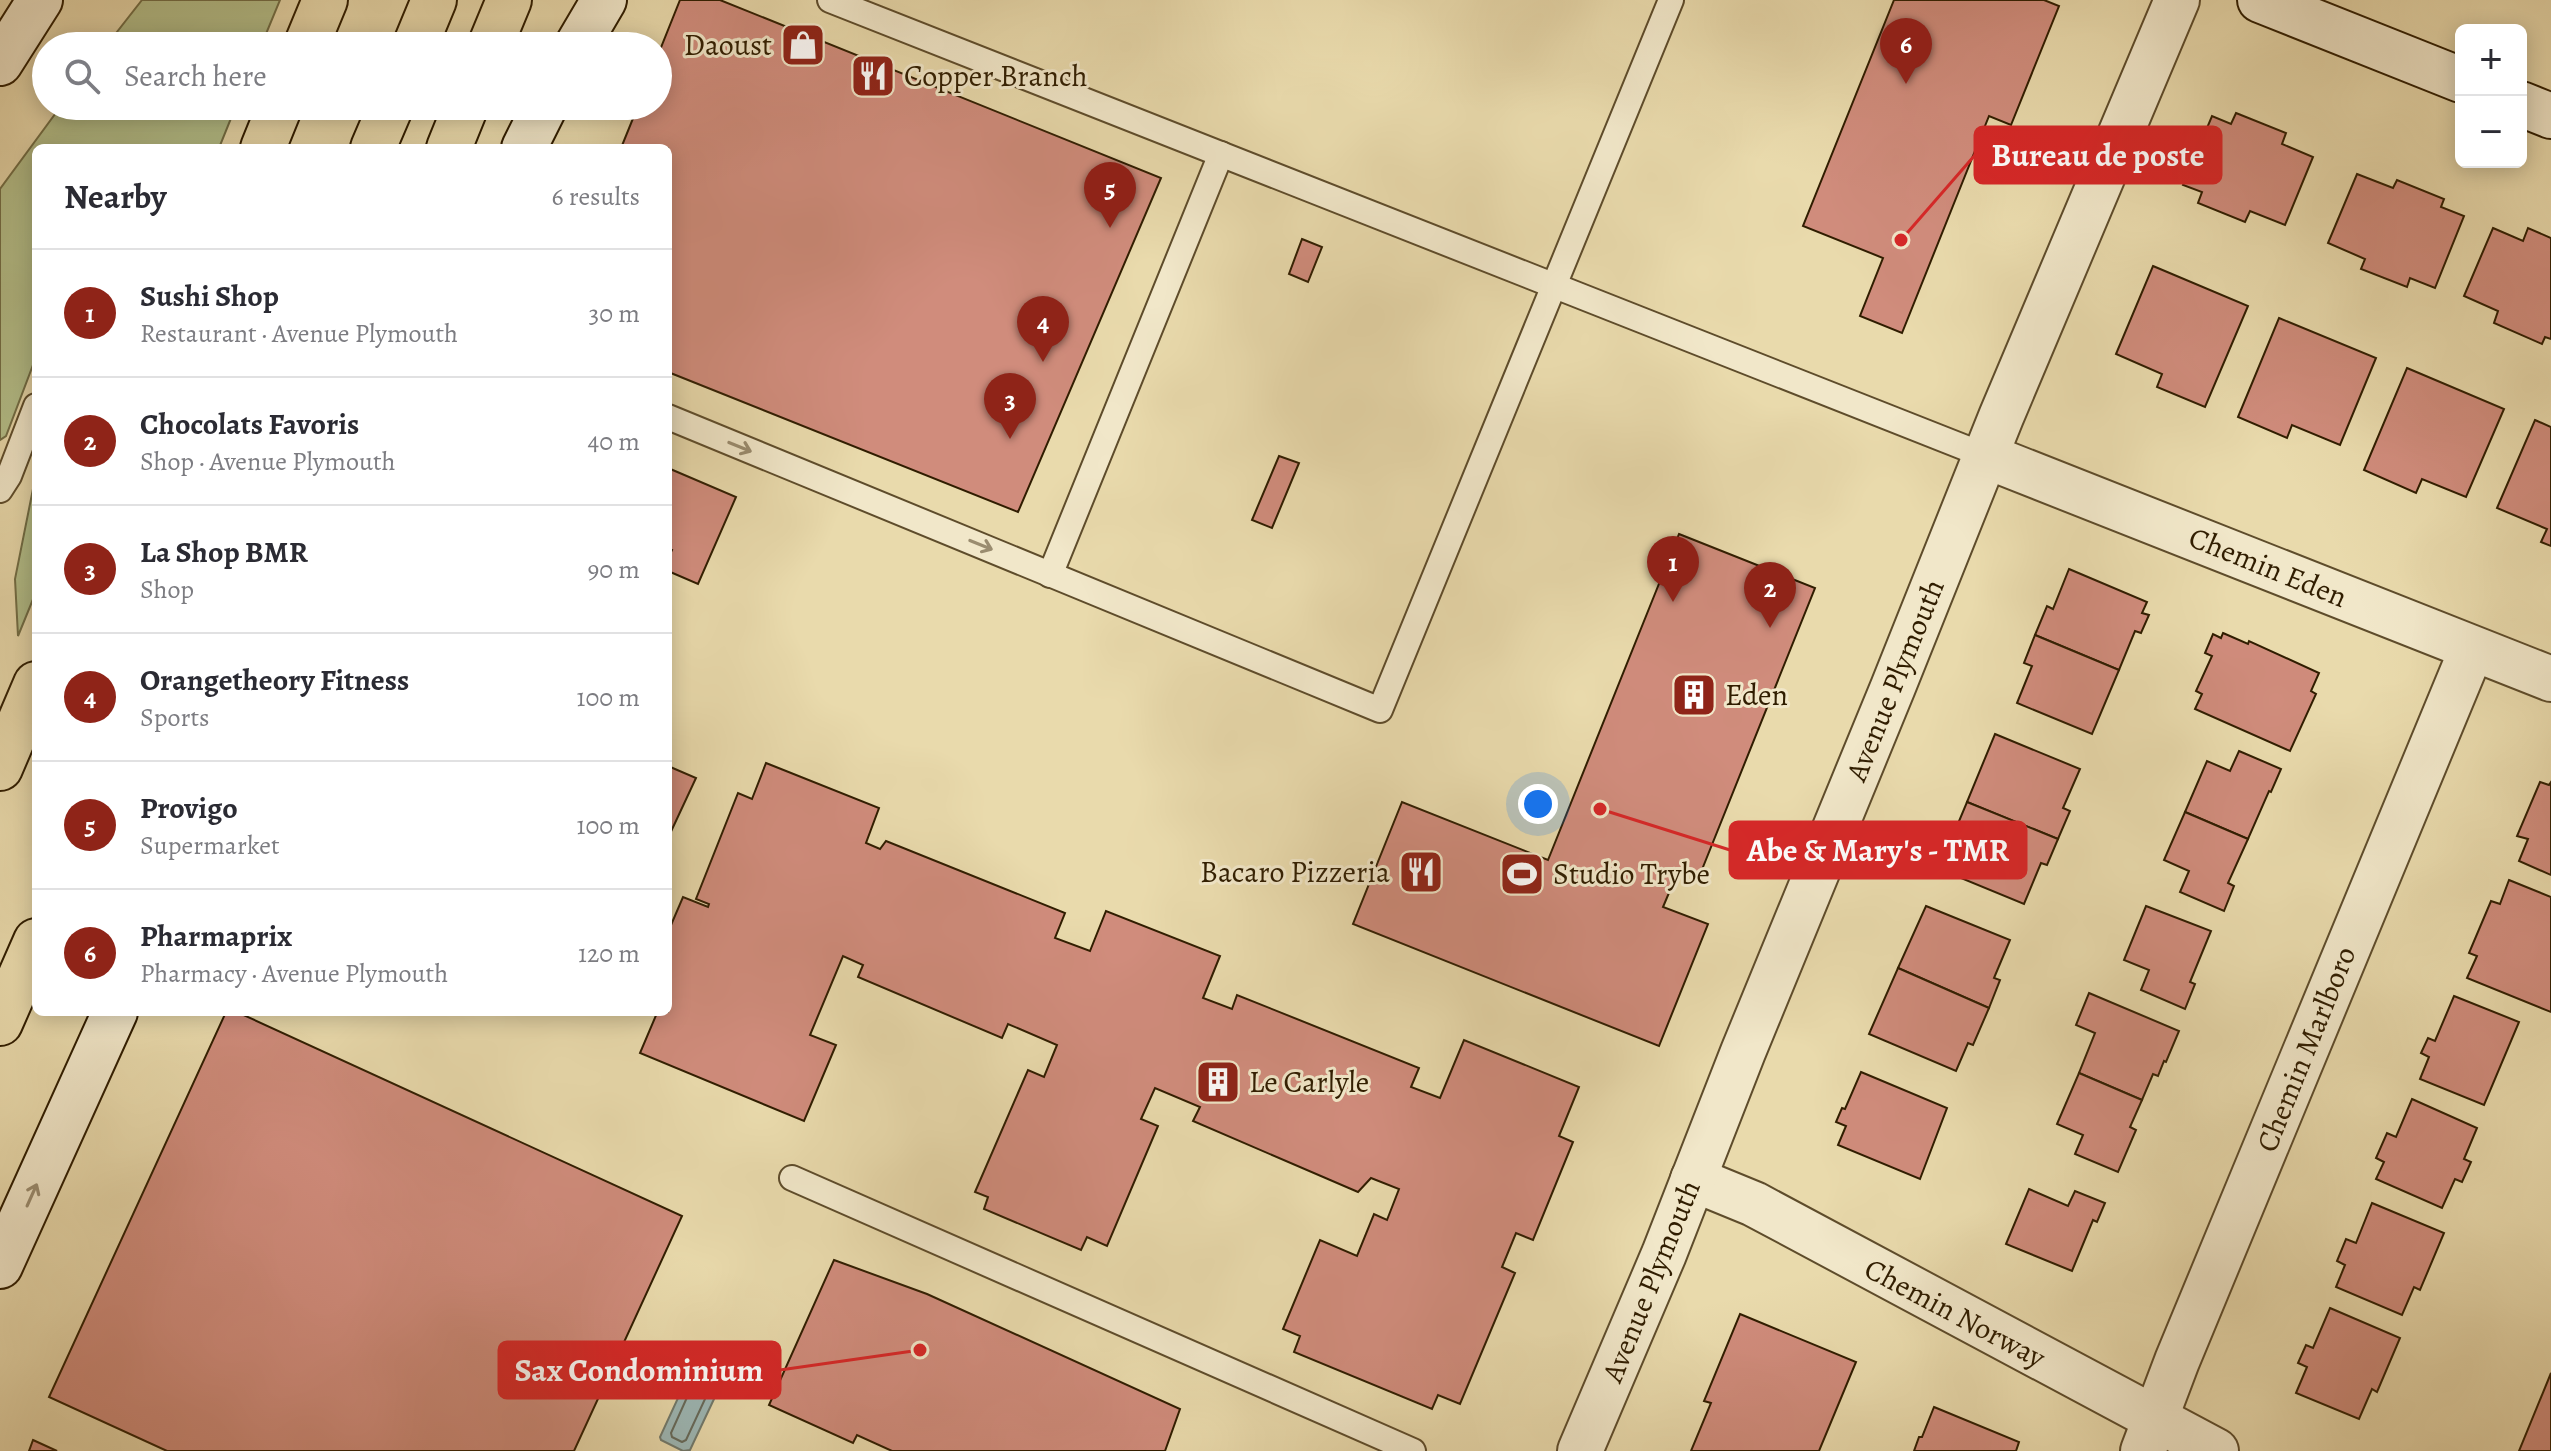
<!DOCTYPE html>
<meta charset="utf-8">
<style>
body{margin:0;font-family:Alegreya,serif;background:#f2f2f3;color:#2b2b33}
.controls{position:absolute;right:24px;top:24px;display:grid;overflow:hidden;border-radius:12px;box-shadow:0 4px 20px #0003}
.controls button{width:72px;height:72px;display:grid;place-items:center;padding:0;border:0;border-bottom:2px solid #e1e1e2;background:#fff;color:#2b2b33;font:40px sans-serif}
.you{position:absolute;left:1538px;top:804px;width:28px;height:28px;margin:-20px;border:6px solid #fff;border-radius:50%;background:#1a73e8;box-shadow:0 0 0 12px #1a73e833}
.badge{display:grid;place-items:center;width:52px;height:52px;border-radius:50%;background:#8f2418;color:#fff;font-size:26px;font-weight:700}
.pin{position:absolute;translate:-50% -66px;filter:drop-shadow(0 2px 4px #0008)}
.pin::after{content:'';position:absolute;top:42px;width:28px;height:24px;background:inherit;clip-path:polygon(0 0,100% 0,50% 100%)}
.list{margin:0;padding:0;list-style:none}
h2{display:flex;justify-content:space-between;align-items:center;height:104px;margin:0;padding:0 32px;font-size:34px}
h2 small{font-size:26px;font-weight:400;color:#7c7c81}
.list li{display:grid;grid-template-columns:52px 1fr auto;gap:24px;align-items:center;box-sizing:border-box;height:128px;padding:0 32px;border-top:2px solid #e1e1e2}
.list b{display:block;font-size:30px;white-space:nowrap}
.list p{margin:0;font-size:26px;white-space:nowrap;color:#7c7c81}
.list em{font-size:26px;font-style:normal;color:#7c7c81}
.icon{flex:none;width:44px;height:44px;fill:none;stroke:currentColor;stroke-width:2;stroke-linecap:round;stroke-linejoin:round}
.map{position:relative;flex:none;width:2551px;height:1451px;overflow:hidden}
.search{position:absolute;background:#fff;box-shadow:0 4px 20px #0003;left:32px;top:32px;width:640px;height:88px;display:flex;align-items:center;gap:20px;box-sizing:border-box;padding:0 28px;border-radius:44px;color:#7c7c81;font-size:30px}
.panel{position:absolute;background:#fff;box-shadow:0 4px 20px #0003;left:32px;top:144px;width:640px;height:872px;border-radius:12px}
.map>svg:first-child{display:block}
</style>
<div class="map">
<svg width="2551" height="1451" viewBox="0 0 2551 1451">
<rect width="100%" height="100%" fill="#e9daac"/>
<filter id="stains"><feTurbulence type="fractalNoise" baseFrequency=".0025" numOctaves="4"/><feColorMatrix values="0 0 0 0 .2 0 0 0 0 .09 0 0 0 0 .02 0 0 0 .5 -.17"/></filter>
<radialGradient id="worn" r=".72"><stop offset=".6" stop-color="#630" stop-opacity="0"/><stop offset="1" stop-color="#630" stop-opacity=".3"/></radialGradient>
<!-- green -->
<g fill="#b4c08b" stroke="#726e46" stroke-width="2">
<path d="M142,0H280L261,46H106Z"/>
<path d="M61,106H236L219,148H36V357L6,436L0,440V189Z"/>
<path d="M36,474V592L18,636L15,579Z"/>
</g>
<!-- water -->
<path fill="#9db8b6" stroke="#717a6d" stroke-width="2" d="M697,1379L712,1387L714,1399L690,1450L683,1451L661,1440L660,1437L684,1385Z"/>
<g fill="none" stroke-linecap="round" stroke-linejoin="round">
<!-- shore -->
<path stroke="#666a5b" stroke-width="2" d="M697,1389L702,1391L705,1399L686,1440L682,1442L672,1437L671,1433L689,1393Z"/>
</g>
<!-- building -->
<g fill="#d08c7c" stroke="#301d00" stroke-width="2">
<path d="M680,0H720L1161,178L1018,512L668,372V148H621L638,106H658V55Z"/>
<path d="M1894,0H2044L2059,6L2011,125L1989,116L1902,333L1860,316L1883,258L1803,226Z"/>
<path d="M2236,113L2286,133L2282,144L2313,157L2285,225L2250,211L2245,222L2198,203L2202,192L2183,185L2212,116L2231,124Z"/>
<path d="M2357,174L2393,188L2397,180L2444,199L2441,207L2464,216L2435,288L2410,278L2407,287L2361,269L2365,259L2328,243Z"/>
<path d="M2493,228L2523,241L2528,228L2551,238V339L2545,337L2542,344L2494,323L2498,311L2464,296Z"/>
<path d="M1302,239L1322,247L1308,282L1289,274Z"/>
<path d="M2153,266L2248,306L2205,407L2157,387L2162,374L2116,354Z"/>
<path d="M2279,318L2376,358L2340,445L2292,425L2287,438L2238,417Z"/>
<path d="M2407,368L2504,409L2466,497L2422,479L2416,493L2364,470Z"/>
<path d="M2535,420L2551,427V546L2541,542L2547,529L2497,508Z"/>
<path d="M1279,456L1299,463L1272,528L1252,520Z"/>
<path d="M668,468L736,497L698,584L668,571V558L672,550L668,548Z"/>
<path d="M1679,534L1815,588L1699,877L1679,869L1663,907L1708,924L1659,1046L1353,924L1402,802L1548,860Z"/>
<path d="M2069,569L2147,602L2142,613L2149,615L2141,633L2135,631L2119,670L2035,635L2047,606L2053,609Z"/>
<path d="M2223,633L2248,644L2249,641L2319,673L2311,691L2316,694L2290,751L2195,709L2202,694L2196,691L2212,656L2205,653L2213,634L2221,638Z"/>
<path d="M2035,635L2119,670L2092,734L2017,703L2032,666L2024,663Z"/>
<path d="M1995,734L2080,769L2063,808L2070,811L2058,839L1967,802Z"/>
<path d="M2239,751L2281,769L2271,792L2269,791L2248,839L2185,812L2207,761L2230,771Z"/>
<path d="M766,763L879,808L866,843L880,849L886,841L1065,913L1055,938L1090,951L1106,911L1220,956L1203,998L1232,1009L1237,995L1419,1068L1411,1087L1440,1098L1464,1040L1579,1087L1559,1136L1573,1142L1533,1240L1516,1233L1502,1267L1515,1273L1460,1404L1438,1395L1432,1409L1294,1352L1300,1336L1283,1329L1320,1240L1357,1256L1374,1214L1387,1220L1399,1189L1371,1178L1358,1192L1193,1121L1200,1107L1155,1088L1141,1119L1158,1126L1107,1246L1087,1237L1081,1250L984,1209L988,1197L975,1192L1028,1070L1044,1077L1057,1045L1008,1024L1002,1038L858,977L863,965L843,956L810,1035L836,1045L804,1121L640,1053L657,1013L654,1012H668V932L683,897L708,907L709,904L696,899L738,793L752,799Z"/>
<path d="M668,766L696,778L668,838Z"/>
<path d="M2540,782L2549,785L2551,782V875L2519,861L2528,839L2517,836Z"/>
<path d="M1967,802L2058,839L2047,865L2041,863L2024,904L1939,869Z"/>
<path d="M2185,812L2248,839L2228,883L2234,886L2224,911L2180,892L2189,871L2164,860Z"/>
<path d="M2509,880L2551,897V1012L2467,978L2477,956L2469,953L2491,901L2500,904Z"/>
<path d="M1926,906L2010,940L1994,978L2000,980L1989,1008L1898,968Z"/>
<path d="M2146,906L2211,931L2190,982L2195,984L2185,1009L2141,990L2149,970L2124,960Z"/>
<path d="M1898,968L1989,1008L1973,1045L1968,1043L1956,1071L1869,1034Z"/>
<path d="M2089,993L2179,1031L2166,1062L2164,1061L2158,1076L2153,1074L2142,1100L2079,1073L2095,1033L2076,1025Z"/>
<path d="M2454,996L2519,1022L2484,1105L2420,1079L2429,1057L2421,1053L2428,1038L2435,1041Z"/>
<path d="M226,1012H237L682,1216L574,1451H167L49,1397Z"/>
<path d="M1861,1072L1947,1108L1920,1179L1838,1145L1846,1126L1836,1122L1842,1108L1845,1109Z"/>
<path d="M2079,1073L2142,1100L2130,1127L2136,1130L2118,1172L2075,1154L2083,1135L2057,1124Z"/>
<path d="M2412,1099L2477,1128L2464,1159L2471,1162L2462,1182L2455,1179L2442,1208L2376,1179L2384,1162L2376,1158L2387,1133L2396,1137Z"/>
<path d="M2029,1189L2068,1206L2075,1191L2105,1203L2097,1222L2093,1220L2072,1271L2006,1244Z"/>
<path d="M2372,1203L2444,1233L2420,1290L2414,1287L2402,1315L2336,1287L2345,1265L2337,1261L2346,1239L2356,1243Z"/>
<path d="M834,1260L927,1294L1180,1409L1165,1451H892L857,1435L853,1443L769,1405Z"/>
<path d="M2330,1308L2400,1338L2377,1392L2372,1389L2359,1419L2296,1393L2307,1367L2298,1363L2306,1345L2313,1348Z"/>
<path d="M1740,1314L1856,1362L1819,1451H1691L1711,1403L1704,1401Z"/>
<path d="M2551,1373V1451H2519Z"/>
<path d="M1934,1407L2019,1442L2016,1451H1914L1919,1437H1922Z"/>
<path d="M33,1440L57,1451H29Z"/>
</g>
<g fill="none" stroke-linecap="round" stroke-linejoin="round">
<!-- service casing -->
<g stroke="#5e4c2b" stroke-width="28">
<g id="service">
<path d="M830,0L1986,456"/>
<path d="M668,417L1380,710L1671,0"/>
<path d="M0,490L9,476L36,406"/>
<path d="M1050,575L1221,154"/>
<path d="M792,1178L1413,1451"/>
</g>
</g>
<!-- minor casing -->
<g stroke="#5e4c2b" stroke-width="48">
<g id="minor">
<path d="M1986,456L2551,679"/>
<path d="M1693,1179L1754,1204L2216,1451"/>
<path d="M1580,1451L1664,1254L1743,1052L1893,687L2001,417L2177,0"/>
<path d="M2143,1451L2177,1361L2472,649"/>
</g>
</g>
<!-- secondary casing -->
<g stroke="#301d00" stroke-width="48">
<g id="secondary">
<path d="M2260,0L2461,80"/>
<path d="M577,46L604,0"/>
<path d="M0,63L40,0"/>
<path d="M2521,104L2551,116"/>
<path d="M524,148L545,106"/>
<path d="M0,1266L115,1012"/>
</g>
</g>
<!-- motorway casing -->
<g stroke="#301d00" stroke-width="48">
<g id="motorway">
<path d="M306,46L325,0"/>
<path d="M415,46L434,0"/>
<path d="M490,46L509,0"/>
<path d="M263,148L280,106"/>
<path d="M373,148L391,106"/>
<path d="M449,148L466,106"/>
<path d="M0,768L36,684"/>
<path d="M0,1023L36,941"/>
</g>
</g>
<!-- service -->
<use href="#service" stroke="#f1e7c9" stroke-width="24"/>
<!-- minor -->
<use href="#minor" stroke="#f1e7c9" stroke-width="44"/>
<!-- secondary -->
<use href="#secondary" stroke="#f1e7c9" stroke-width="44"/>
<!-- motorway -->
<use href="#motorway" stroke="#e9daac" stroke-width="44"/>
</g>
<!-- one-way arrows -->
<defs><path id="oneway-shaft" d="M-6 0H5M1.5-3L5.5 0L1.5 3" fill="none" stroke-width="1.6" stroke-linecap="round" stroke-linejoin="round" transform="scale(2)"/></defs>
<g stroke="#9a8c6f">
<use href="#oneway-shaft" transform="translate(740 447) rotate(22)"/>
<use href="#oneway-shaft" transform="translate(981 545) rotate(22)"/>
<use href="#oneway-shaft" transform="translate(32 1195) rotate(-66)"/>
</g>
<!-- icons -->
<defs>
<g id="shop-square" transform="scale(2.3)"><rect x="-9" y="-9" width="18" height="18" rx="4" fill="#8f2418" stroke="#f1e7c9"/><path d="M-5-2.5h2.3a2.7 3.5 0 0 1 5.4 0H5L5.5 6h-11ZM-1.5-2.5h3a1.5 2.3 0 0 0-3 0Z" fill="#fff"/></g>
<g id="restaurant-square" transform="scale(2.3)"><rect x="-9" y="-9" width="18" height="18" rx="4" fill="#8f2418" stroke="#f1e7c9"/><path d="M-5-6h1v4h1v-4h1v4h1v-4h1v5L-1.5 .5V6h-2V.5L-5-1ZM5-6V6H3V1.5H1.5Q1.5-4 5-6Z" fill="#fff"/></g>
<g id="building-square" transform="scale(2.3)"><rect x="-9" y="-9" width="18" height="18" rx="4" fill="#8f2418" stroke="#f1e7c9"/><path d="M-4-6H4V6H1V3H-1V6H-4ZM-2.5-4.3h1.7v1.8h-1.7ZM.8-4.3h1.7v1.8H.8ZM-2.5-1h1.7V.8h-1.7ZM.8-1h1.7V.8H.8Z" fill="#fff"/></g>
<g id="stadium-square" transform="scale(2.3)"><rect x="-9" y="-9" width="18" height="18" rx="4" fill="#8f2418" stroke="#f1e7c9"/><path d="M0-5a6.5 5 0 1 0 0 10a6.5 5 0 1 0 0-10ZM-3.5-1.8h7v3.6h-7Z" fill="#fff"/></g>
</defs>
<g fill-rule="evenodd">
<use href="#shop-square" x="803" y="45"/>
<use href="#restaurant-square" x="873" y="76"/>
<use href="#building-square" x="1694" y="695"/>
<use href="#restaurant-square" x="1421" y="872"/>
<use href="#stadium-square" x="1522" y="874"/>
<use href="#building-square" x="1218" y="1082"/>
</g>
<g text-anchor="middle" stroke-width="6" stroke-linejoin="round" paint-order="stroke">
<!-- poi labels -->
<g font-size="30" fill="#301d00" stroke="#f1e7c9" text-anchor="start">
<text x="772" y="55" text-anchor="end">Daoust</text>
<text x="904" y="86">Copper Branch</text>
<text x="1725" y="705">Eden</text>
<text x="1390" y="882" text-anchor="end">Bacaro Pizzeria</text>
<text x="1553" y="884">Studio Trybe</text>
<text x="1249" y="1092">Le Carlyle</text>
</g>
<!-- street labels -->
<g font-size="30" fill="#301d00" stroke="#f1e7c9">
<text transform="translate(2268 567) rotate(22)" y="10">Chemin Eden</text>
<text transform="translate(1895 680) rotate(-68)" y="10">Avenue Plymouth</text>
<text transform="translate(2306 1049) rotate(-68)" y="10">Chemin Marlboro</text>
<text transform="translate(1651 1281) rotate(-68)" y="10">Avenue Plymouth</text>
<text transform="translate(1955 1313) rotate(28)" y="10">Chemin Norway</text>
</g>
</g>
<!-- callouts -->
<path fill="none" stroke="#d62828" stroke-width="3" d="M1901 240L1975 155M1600 809L1730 850M920 1350L780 1370"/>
<g fill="#d62828" stroke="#f1e7c9" stroke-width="3">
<circle cx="1901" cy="240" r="8"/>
<circle cx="1600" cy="809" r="8"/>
<circle cx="920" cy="1350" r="8"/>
</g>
<g fill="#d62828" stroke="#d62828" stroke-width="3">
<rect x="1975" y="127" width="246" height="56" rx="8"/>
<rect x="1730" y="822" width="296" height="56" rx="8"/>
<rect x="499" y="1342" width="281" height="56" rx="8"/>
</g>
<g font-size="32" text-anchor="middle" font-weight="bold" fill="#fff">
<text x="2098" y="166">Bureau de poste</text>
<text x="1878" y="861">Abe &amp; Mary's - TMR</text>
<text x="639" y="1381">Sax Condominium</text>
</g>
<rect width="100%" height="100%" filter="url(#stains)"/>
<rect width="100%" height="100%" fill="url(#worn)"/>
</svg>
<div class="controls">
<button>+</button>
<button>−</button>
</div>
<div class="you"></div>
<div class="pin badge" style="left:1673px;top:602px">1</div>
<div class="pin badge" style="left:1770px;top:628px">2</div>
<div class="pin badge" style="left:1010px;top:439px">3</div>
<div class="pin badge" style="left:1043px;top:362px">4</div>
<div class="pin badge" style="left:1110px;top:228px">5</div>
<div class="pin badge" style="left:1906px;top:84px">6</div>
<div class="search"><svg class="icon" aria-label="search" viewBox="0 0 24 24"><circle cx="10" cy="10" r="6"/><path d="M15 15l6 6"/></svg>Search here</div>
<section class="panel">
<h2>Nearby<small>6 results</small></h2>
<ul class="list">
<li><span class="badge">1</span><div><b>Sushi Shop</b><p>Restaurant · Avenue Plymouth</p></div><em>30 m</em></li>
<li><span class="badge">2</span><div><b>Chocolats Favoris</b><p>Shop · Avenue Plymouth</p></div><em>40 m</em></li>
<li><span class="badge">3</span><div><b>La Shop BMR</b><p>Shop</p></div><em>90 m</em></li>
<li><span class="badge">4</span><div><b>Orangetheory Fitness</b><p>Sports</p></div><em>100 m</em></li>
<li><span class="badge">5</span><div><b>Provigo</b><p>Supermarket</p></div><em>100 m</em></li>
<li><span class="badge">6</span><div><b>Pharmaprix</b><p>Pharmacy · Avenue Plymouth</p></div><em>120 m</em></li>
</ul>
</section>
</div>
